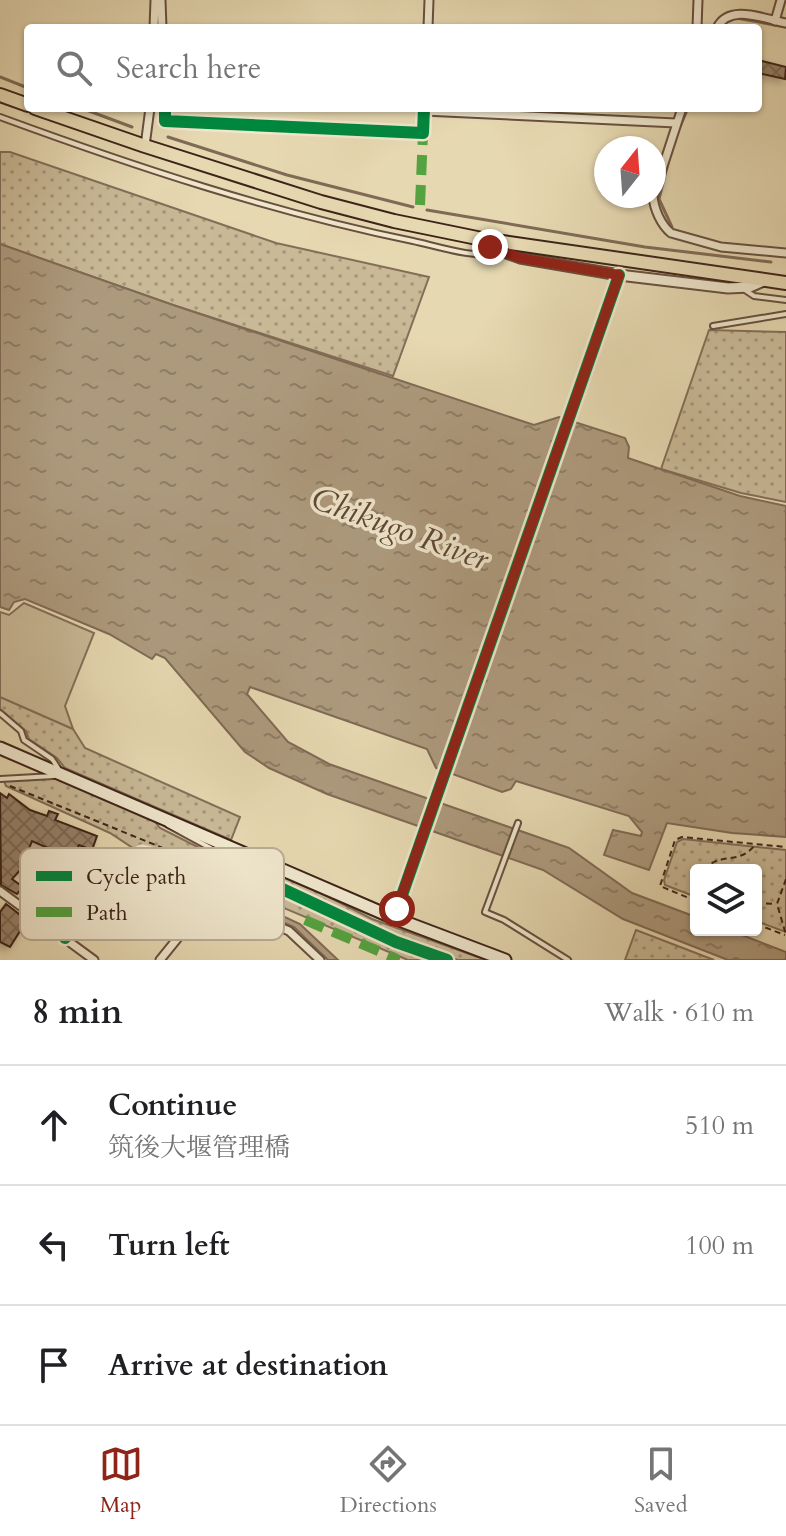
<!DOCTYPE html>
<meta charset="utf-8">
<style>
body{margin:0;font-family:Cardo,"Noto Serif JP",serif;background:#f2f2f2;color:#202124}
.controls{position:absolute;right:24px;bottom:24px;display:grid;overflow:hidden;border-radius:8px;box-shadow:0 2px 6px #0004}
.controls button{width:72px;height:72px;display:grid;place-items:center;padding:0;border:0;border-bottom:2px solid #e0e0e0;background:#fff;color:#202124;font:40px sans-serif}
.compass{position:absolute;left:594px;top:136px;width:72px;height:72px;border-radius:50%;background:#fff;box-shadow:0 2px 6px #0004;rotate:17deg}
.stop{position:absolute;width:24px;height:24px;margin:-18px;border:6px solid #8f2418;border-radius:50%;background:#fff}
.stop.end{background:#8f2418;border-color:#fff;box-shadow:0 2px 8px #0008}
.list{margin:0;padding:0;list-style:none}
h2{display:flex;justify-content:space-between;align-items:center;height:104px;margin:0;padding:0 32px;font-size:34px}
h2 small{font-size:26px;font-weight:400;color:#757577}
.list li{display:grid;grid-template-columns:52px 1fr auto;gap:24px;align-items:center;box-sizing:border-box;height:120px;padding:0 32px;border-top:2px solid #e0e0e0}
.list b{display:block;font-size:30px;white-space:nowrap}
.list p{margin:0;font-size:26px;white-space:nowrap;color:#757577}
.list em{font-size:26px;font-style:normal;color:#757577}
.icon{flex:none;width:44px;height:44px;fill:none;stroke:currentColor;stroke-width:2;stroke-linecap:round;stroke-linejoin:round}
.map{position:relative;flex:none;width:786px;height:960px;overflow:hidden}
.search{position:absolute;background:#fff;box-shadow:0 2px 6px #0004;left:24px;right:24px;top:24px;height:88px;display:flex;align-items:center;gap:20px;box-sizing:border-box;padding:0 28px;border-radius:8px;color:#757577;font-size:30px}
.sheet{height:464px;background:#fff}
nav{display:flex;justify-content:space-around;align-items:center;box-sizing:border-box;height:112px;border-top:2px solid #e0e0e0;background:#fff;font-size:22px;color:#757577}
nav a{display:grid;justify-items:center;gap:4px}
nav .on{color:#8f2418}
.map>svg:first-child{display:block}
</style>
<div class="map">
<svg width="786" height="960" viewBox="0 0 786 960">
<defs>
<pattern id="green-dots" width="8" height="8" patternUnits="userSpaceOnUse" patternTransform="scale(2)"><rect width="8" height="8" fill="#c9b997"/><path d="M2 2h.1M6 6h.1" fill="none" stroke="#a4967a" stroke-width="1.8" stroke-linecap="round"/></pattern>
<pattern id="water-ripples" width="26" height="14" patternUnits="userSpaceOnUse" patternTransform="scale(2)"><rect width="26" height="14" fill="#ad9a7d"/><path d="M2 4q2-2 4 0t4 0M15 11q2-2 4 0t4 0" fill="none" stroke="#8e7d65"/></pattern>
<pattern id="building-cross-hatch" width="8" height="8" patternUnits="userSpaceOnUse" patternTransform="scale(2)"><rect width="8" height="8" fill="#958168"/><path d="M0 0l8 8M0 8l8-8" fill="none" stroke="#7b6955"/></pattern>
<filter id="shadow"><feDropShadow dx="-3.5" dy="3.5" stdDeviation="4" flood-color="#0004"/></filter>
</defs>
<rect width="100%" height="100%" fill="#e6d8b1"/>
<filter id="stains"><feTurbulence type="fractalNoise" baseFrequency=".0025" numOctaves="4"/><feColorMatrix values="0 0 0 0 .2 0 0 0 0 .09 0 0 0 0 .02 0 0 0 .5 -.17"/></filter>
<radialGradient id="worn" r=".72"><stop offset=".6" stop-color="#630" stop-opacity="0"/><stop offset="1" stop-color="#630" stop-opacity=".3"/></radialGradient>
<!-- green -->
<g fill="url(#green-dots)" stroke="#836e58" stroke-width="2">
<path d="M0,152H10L276,243L429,277L393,376L173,305L0,244Z"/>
<path d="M709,330L786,332V502L741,493L661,469Z"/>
<path d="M0,697L73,729L85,748L240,817L231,840L65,768L57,758L29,739L26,731L0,709Z"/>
<path d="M60,778L152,818L160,828L247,872L133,848L110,833L6,786L4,781Z"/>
<path d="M177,829L315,890L372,919L486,960H458L394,937L329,909Z"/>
<path d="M683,839L786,850V932L756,921V870H696V897L665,885L664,880L677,842Z"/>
<path d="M166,861L256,881L396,946L436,960H408L205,875L176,867Z"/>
<path d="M636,930L714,960H625Z"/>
</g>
<!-- pitch -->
<path fill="#c9b997" stroke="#836e58" stroke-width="2" d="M24,603L94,633L65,706L73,729L0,697V612L9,615Z"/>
<!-- water -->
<g fill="url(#water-ripples)" stroke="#806a55" stroke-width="2">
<path d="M0,244L173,305L534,425L559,417L625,438L629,447L628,458L740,496L786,506V837L732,833L667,823L649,870L604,855L613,830L641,836L642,832L629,816L516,781L511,789L502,792L436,768L427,749L250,687L247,694L288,742L329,764L569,848L632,893L696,917V930H729L786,952V960H728L623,919L543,870L327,794L269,768L245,752L165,658L156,654L152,659L109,634L25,599L14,602L9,610L0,607Z"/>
<path d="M126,874L177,914L182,913C193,898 199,883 220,887L300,924L338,960H328L294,927L215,892L205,894L182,922L123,877Z"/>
</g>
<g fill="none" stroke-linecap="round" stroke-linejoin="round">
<!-- stream -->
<g stroke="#806a55" stroke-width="3">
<path d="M723,24L736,18L786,27"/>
<path d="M0,77L28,88"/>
<path d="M81,108L132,127"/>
<path d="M679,129L688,108"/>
<path d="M168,137L287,175L413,207"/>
<path d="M670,155L659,199L672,227"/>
<path d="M427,210L645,247L771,262"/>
</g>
</g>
<!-- building -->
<g fill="url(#building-cross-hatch)" stroke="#3d2318" stroke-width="2" filter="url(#shadow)">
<path d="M758,60L786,67L785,79L758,73Z"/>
<path d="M0,793L7,798L9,794L30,810L47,816L49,811L58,814L55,820L97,836L92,850L79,845L72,860L57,853L51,867L41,863L48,848L32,841L27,854L39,860L33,874L21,869L12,879L23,887L17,894L1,885Z"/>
<path d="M6,904L27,920L10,947L0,942V912Z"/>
</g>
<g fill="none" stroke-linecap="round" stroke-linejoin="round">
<!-- service casing -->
<g stroke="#67503e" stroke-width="8">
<g id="service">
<path d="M0,117C136,167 272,212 413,241C436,246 476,259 497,253"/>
<path d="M745,290L754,296L786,300"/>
<path d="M713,326L786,314"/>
<path d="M0,713L21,731L24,740L52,759L58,768"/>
<path d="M0,779L54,776"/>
<path d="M518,823L485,912L504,920L568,960"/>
<path d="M168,825L253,871L260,878"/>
</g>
</g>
<!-- minor casing -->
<g stroke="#67503e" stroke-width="11">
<g id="minor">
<path d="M161,0L162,28"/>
<path d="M775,21L781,0"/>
<path d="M154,28L155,0"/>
<path d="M428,28L429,0"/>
<path d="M697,28L698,0"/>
<path d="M717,28C729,3 764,19 786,23"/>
<path d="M165,108V121L423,133L424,108"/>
<path d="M424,111L676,123"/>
<path d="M145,146L150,108"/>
<path d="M654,194L682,108"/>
<path d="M653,196C654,209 661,225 671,233L721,247L786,253"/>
<path d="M0,891L94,960"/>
<path d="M65,938L137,856L142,853L261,879L396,942L447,960"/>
<path d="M160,960L211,897L289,931L320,960"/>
</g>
</g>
<!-- tertiary casing -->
<g stroke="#67503e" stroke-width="13">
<g id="tertiary">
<path d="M482,239L490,247L520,258L619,275L728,288L750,287L766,280"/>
<path d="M394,918L619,275"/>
</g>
</g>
<!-- secondary casing -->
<g stroke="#3d2318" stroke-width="15">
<path id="secondary" d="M0,748L394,918L505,960"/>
</g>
<!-- trunk casing -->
<g stroke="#3d2318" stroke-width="16">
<g id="trunk">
<path d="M0,95L28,105"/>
<path d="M35,108L145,146L321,202L394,221L482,239L786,283"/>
</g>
</g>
<!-- path -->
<g stroke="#3d2318" stroke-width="2" stroke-dasharray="6 4" stroke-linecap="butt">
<path d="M10,786L168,850"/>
<path d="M704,870C720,851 738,866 755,845"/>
<path d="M786,879L777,904L786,935"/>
<path d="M696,901L660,886L675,840L682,837L786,847"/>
<path d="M756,903L776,904"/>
<path d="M756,924L785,935"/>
</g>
<!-- service -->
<use href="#service" stroke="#efe6cc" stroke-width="4"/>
<!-- minor -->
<use href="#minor" stroke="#efe6cc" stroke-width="7"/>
<!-- tertiary -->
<use href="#tertiary" stroke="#efe6cc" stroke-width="9"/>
<!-- secondary -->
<use href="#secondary" stroke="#efe6cc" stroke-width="11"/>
<!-- trunk -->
<use href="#trunk" stroke="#e6d8b1" stroke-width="12"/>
<!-- quiet -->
<g stroke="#54a240" stroke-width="10" stroke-dasharray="20 10" stroke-linecap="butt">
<path d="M420,205L423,133"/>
<path d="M305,920L395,958L394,960"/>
</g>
<!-- cycleway casing -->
<g stroke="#efe6cc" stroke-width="17">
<g id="cycleway">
<path d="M165,108V121L423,133L424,108"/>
<path d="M394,918L619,275"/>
<path d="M65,938L137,856L142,853L261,879L396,942L447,960"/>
</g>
</g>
<!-- cycleway -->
<use href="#cycleway" stroke="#00873e" stroke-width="12"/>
</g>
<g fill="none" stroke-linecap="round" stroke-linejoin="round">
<!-- route -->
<path stroke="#8f2418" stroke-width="10" d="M397,909L619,275L520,258L490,247"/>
</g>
<g text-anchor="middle" stroke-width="7" stroke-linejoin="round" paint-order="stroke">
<!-- water labels -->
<g font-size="32" font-style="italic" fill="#5f4736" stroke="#efe6cc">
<text transform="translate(400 528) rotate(20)" y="11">Chikugo River</text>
</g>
</g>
<!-- legend -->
<rect x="20" y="848" width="264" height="92" rx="12" fill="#efe6cc" stroke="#baac96" stroke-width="2"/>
<rect x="36" y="871" width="36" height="10" fill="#00873e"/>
<rect x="36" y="907" width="36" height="10" fill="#54a240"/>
<g font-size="22" fill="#3d2318">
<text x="86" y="884">Cycle path</text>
<text x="86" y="920">Path</text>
</g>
<rect width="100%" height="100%" filter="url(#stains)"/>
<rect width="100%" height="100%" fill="url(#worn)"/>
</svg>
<div class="controls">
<button><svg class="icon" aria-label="layers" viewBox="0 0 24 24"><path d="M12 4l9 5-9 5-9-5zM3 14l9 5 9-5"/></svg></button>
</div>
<svg class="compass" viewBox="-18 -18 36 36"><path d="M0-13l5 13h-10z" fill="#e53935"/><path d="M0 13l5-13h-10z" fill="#757577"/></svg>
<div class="stop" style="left:397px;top:909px"></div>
<div class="stop end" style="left:490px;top:247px"></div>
<div class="search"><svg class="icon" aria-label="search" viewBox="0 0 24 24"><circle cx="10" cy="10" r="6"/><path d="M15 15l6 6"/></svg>Search here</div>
</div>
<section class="sheet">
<h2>8 min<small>Walk · 610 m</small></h2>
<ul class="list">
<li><svg class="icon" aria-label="ahead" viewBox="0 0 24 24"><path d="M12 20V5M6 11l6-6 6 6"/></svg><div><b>Continue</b><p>筑後大堰管理橋</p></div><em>510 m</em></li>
<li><svg class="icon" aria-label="left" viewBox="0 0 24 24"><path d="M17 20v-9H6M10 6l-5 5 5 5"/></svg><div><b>Turn left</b></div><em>100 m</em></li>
<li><svg class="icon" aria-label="arrive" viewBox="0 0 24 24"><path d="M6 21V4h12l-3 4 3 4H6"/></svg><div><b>Arrive at destination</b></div></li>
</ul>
</section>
<nav>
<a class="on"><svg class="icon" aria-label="map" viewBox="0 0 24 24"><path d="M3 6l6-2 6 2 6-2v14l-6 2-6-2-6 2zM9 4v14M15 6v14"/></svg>Map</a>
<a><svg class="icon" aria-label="directions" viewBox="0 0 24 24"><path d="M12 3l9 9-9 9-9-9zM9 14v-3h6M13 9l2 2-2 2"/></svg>Directions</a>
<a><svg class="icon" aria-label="saved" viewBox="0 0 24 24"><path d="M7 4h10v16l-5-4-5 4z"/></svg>Saved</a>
</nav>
